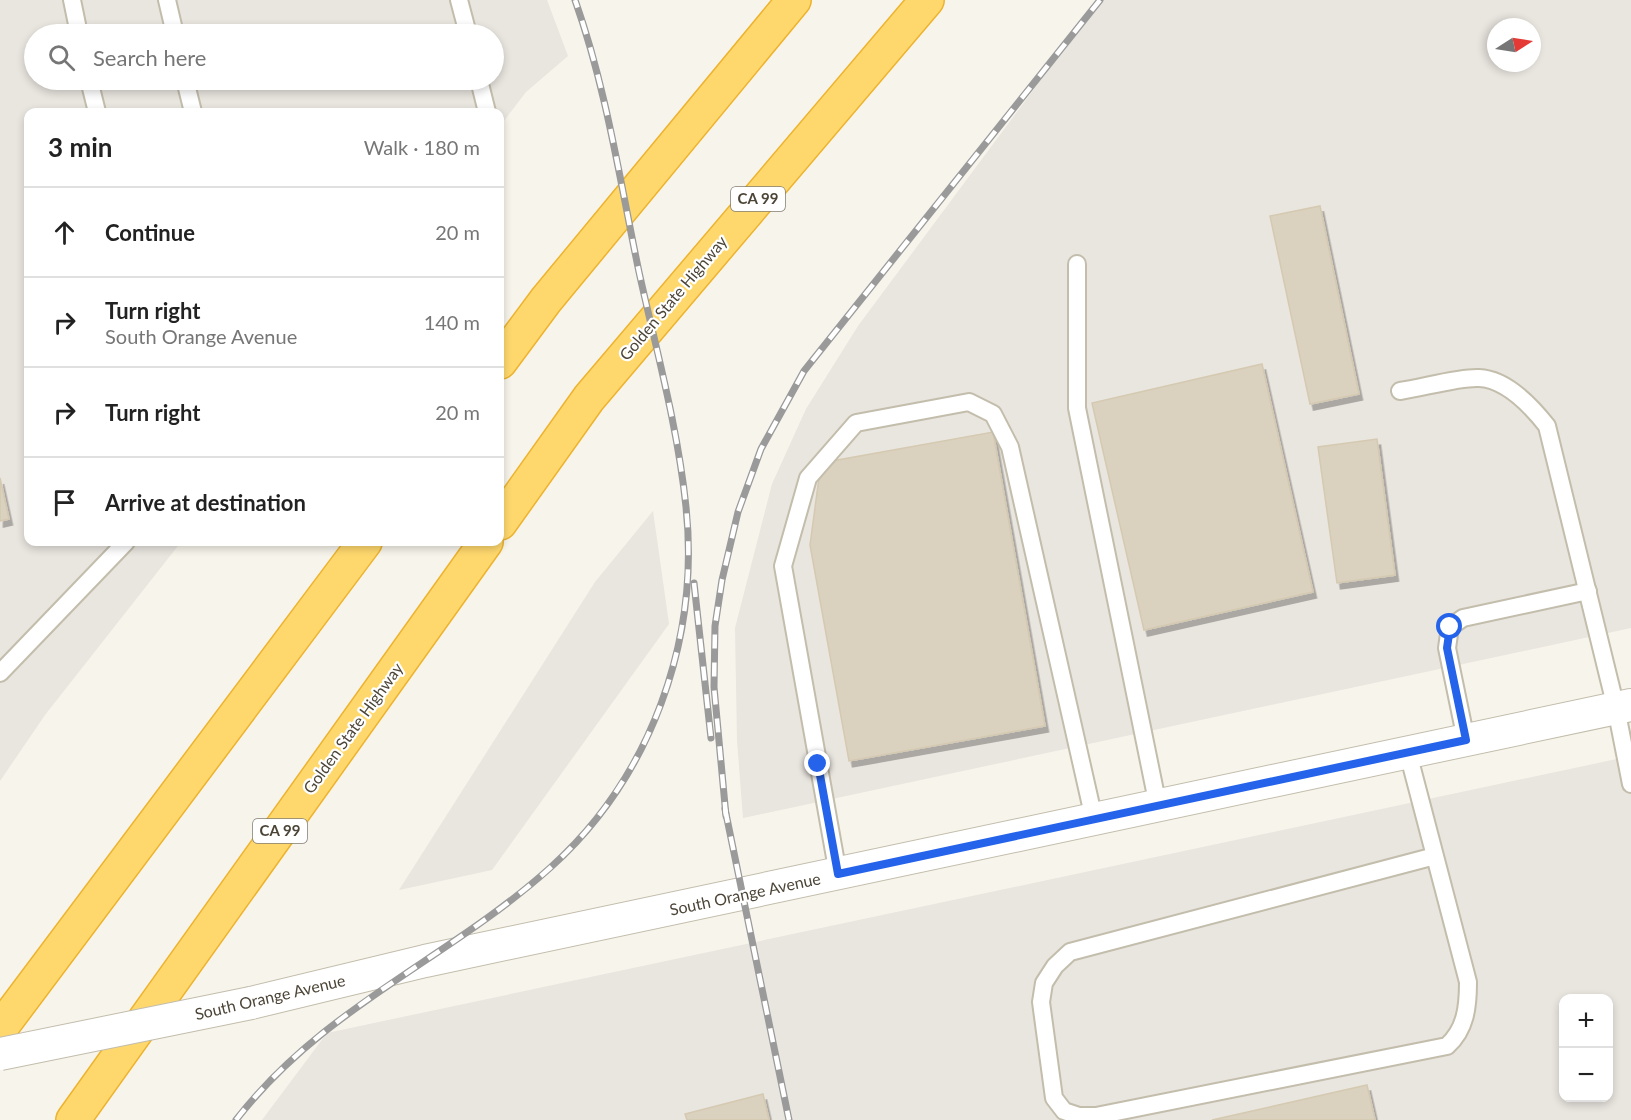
<!DOCTYPE html>
<meta charset="utf-8">
<style>
body{margin:0;font-family:Lato,sans-serif;background:#f6f6f6;color:#222}
.controls{position:absolute;right:18px;bottom:18px;display:grid;overflow:hidden;border-radius:12px;box-shadow:0 3px 9px #0003}
.controls button{width:54px;height:54px;display:grid;place-items:center;padding:0;border:0;border-bottom:2px solid #e0e0e0;background:#fff;color:#222;font:30px sans-serif}
.compass{position:absolute;left:1487px;top:18px;width:54px;height:54px;border-radius:50%;background:#fff;box-shadow:0 3px 9px #0003;rotate:78deg}
.stop{position:absolute;width:18px;height:18px;margin:-14px;border:4px solid #2563eb;border-radius:50%;background:#fff}
.stop.end{background:#2563eb;border-color:#fff;box-shadow:0 2px 6px #0008}
.list{margin:0;padding:0;list-style:none}
h2{display:flex;justify-content:space-between;align-items:center;height:78px;margin:0;padding:0 24px;font-size:26px}
h2 small{font-size:20px;font-weight:400;color:#767676}
.list li{display:grid;grid-template-columns:39px 1fr auto;gap:18px;align-items:center;box-sizing:border-box;height:90px;padding:0 24px;border-top:2px solid #e0e0e0}
.list b{display:block;font-size:22px;white-space:nowrap}
.list p{margin:0;font-size:20px;white-space:nowrap;color:#767676}
.list em{font-size:20px;font-style:normal;color:#767676}
.icon{flex:none;width:33px;height:33px;fill:none;stroke:currentColor;stroke-width:2;stroke-linecap:round;stroke-linejoin:round}
.map{position:relative;flex:none;width:1631px;height:1120px;overflow:hidden}
.search{position:absolute;background:#fff;box-shadow:0 3px 9px #0003;left:24px;top:24px;width:480px;height:66px;display:flex;align-items:center;gap:15px;box-sizing:border-box;padding:0 21px;border-radius:33px;color:#767676;font-size:22px}
.panel{position:absolute;background:#fff;box-shadow:0 3px 9px #0003;left:24px;top:108px;width:480px;height:438px;border-radius:12px}
.map>svg:first-child{display:block}
</style>
<div class="map">
<svg width="1631" height="1120" viewBox="0 0 1631 1120">
<defs>
<filter id="shadow"><feDropShadow dx="3.5" dy="6" stdDeviation="0" flood-color="#0004"/></filter>
</defs>
<rect width="100%" height="100%" fill="#f7f4eb"/>
<!-- industrial -->
<g fill="#e9e5df" fill-rule="evenodd">
<path d="M0,0H547L568,56L526,92L500,126V112H28V542H181L45,715L0,781ZM34,34H494V80H34Z"/>
<path d="M1100,0H1631V628L743,818L737,740L735,628L772,484L806,409L858,326ZM1496,27H1532V63H1496Z"/>
<path d="M653,511L669,624L492,870L399,890L595,582Z"/>
<path d="M1631,756V1120H262L327,1033ZM1564,998H1608V1098H1564Z"/>
</g>
<!-- building -->
<g fill="#dad1bf" stroke="#d5cab1" stroke-width="1.5" filter="url(#shadow)">
<path d="M1320,206L1359,394L1310,404L1270,216Z"/>
<path d="M1262,364L1313,592L1144,630L1092,403Z"/>
<path d="M993,432L1045,726L849,761L810,545L821,463Z"/>
<path d="M1377,439L1395,575L1337,583L1318,447Z"/>
<path d="M0,478L9,519L0,521Z"/>
<path d="M1367,1085L1375,1120H1212Z"/>
<path d="M763,1094L769,1120H687L685,1114Z"/>
</g>
<g fill="none" stroke-linecap="round" stroke-linejoin="round">
<!-- service casing -->
<g stroke="#c3bdac" stroke-width="20">
<g id="service">
<path d="M72,0L79,34"/>
<path d="M167,0L175,34"/>
<path d="M459,0L468,34"/>
<path d="M89,80L97,112"/>
<path d="M185,80L193,112"/>
<path d="M479,80L487,112"/>
<path d="M1077,264V408L1158,806"/>
<path d="M1400,391C1422,388 1458,377 1479,378C1506,379 1532,407 1547,426L1616,708L1631,784"/>
<path d="M0,673L126,542"/>
<path d="M1466,740L1447,648L1450,627L1463,618L1588,591"/>
<path d="M1408,753L1468,982C1468,1006 1466,1029 1447,1046L1096,1116H1079L1064,1111L1054,1098L1041,1002L1044,983L1055,966L1070,952L1435,856"/>
<path d="M838,874L783,566L808,478L856,423L969,402L993,414L1010,447L1094,819"/>
</g>
</g>
<!-- minor casing -->
<g stroke="#c3bdac" stroke-width="34">
<path id="minor" d="M251,1003L425,961L1631,705"/>
</g>
<!-- motorway casing -->
<g stroke="#edb32e" stroke-width="36">
<g id="motorway">
<path d="M500,362L546,300L794,0"/>
<path d="M500,523L589,398L927,0"/>
<path d="M0,1029L365,542"/>
<path d="M73,1120L486,542"/>
</g>
</g>
<!-- service -->
<use href="#service" stroke="#fff" stroke-width="16"/>
<!-- minor -->
<use href="#minor" stroke="#fff" stroke-width="32"/>
<!-- motorway -->
<use href="#motorway" stroke="#ffd86d" stroke-width="33"/>
<!-- rail casing -->
<g stroke="#9a9a9a" stroke-width="7">
<g id="rail">
<path d="M694,583L711,738"/>
<path d="M725,809L789,1120"/>
<path d="M726,816L714,687L715,626L722,580L738,512L761,449L804,371L1100,0"/>
<path d="M236,1120C324,1006 448,960 551,867C651,777 700,640 686,507C678,428 656,349 639,272C620,181 606,87 575,0"/>
</g>
</g>
<!-- rail -->
<use href="#rail" stroke="#fff" stroke-width="4.5" stroke-dasharray="14" stroke-linecap="butt"/>
<!-- minor-bridge casing -->
<g stroke="#c3bdac" stroke-width="34" stroke-linecap="butt">
<path id="minor-bridge" d="M0,1054L251,1003"/>
</g>
<!-- minor-bridge -->
<use href="#minor-bridge" stroke="#fff" stroke-width="32"/>
</g>
<g fill="none" stroke-linecap="round" stroke-linejoin="round">
<!-- route -->
<path stroke="#2563eb" stroke-width="8" d="M818,764L838,874L1466,740L1447,648L1450,627"/>
</g>
<g text-anchor="middle" stroke-width="4.5" stroke-linejoin="round" paint-order="stroke">
<!-- shield labels -->
<g fill="#fff" stroke="#827d73" stroke-width="1.5">
<rect x="731" y="187" width="54" height="24" rx="4.5"/>
<rect x="253" y="819" width="54" height="24" rx="4.5"/>
</g>
<g font-size="15" font-weight="bold" fill="#4c4537">
<text x="758" y="204">CA 99</text>
<text x="280" y="836">CA 99</text>
</g>
<!-- street labels -->
<g font-size="16" fill="#4c4537" stroke="#fff">
<text transform="translate(673 298) rotate(-50)" y="6">Golden State Highway</text>
<text transform="translate(353 728) rotate(-54)" y="6">Golden State Highway</text>
<text transform="translate(745 894) rotate(-12)" y="6">South Orange Avenue</text>
<text transform="translate(270 997) rotate(-13)" y="6">South Orange Avenue</text>
</g>
</g>
</svg>
<div class="controls">
<button>+</button>
<button>−</button>
</div>
<svg class="compass" viewBox="-18 -18 36 36"><path d="M0-13l5 13h-10z" fill="#e53935"/><path d="M0 13l5-13h-10z" fill="#767676"/></svg>
<div class="stop" style="left:1450px;top:627px"></div>
<div class="stop end" style="left:818px;top:764px"></div>
<div class="search"><svg class="icon" aria-label="search" viewBox="0 0 24 24"><circle cx="10" cy="10" r="6"/><path d="M15 15l6 6"/></svg>Search here</div>
<section class="panel">
<h2>3 min<small>Walk · 180 m</small></h2>
<ul class="list">
<li><svg class="icon" aria-label="ahead" viewBox="0 0 24 24"><path d="M12 20V5M6 11l6-6 6 6"/></svg><div><b>Continue</b></div><em>20 m</em></li>
<li><svg class="icon" aria-label="right" viewBox="0 0 24 24"><path d="M7 20v-9h11M14 6l5 5-5 5"/></svg><div><b>Turn right</b><p>South Orange Avenue</p></div><em>140 m</em></li>
<li><svg class="icon" aria-label="right" viewBox="0 0 24 24"><path d="M7 20v-9h11M14 6l5 5-5 5"/></svg><div><b>Turn right</b></div><em>20 m</em></li>
<li><svg class="icon" aria-label="arrive" viewBox="0 0 24 24"><path d="M6 21V4h12l-3 4 3 4H6"/></svg><div><b>Arrive at destination</b></div></li>
</ul>
</section>
</div>
